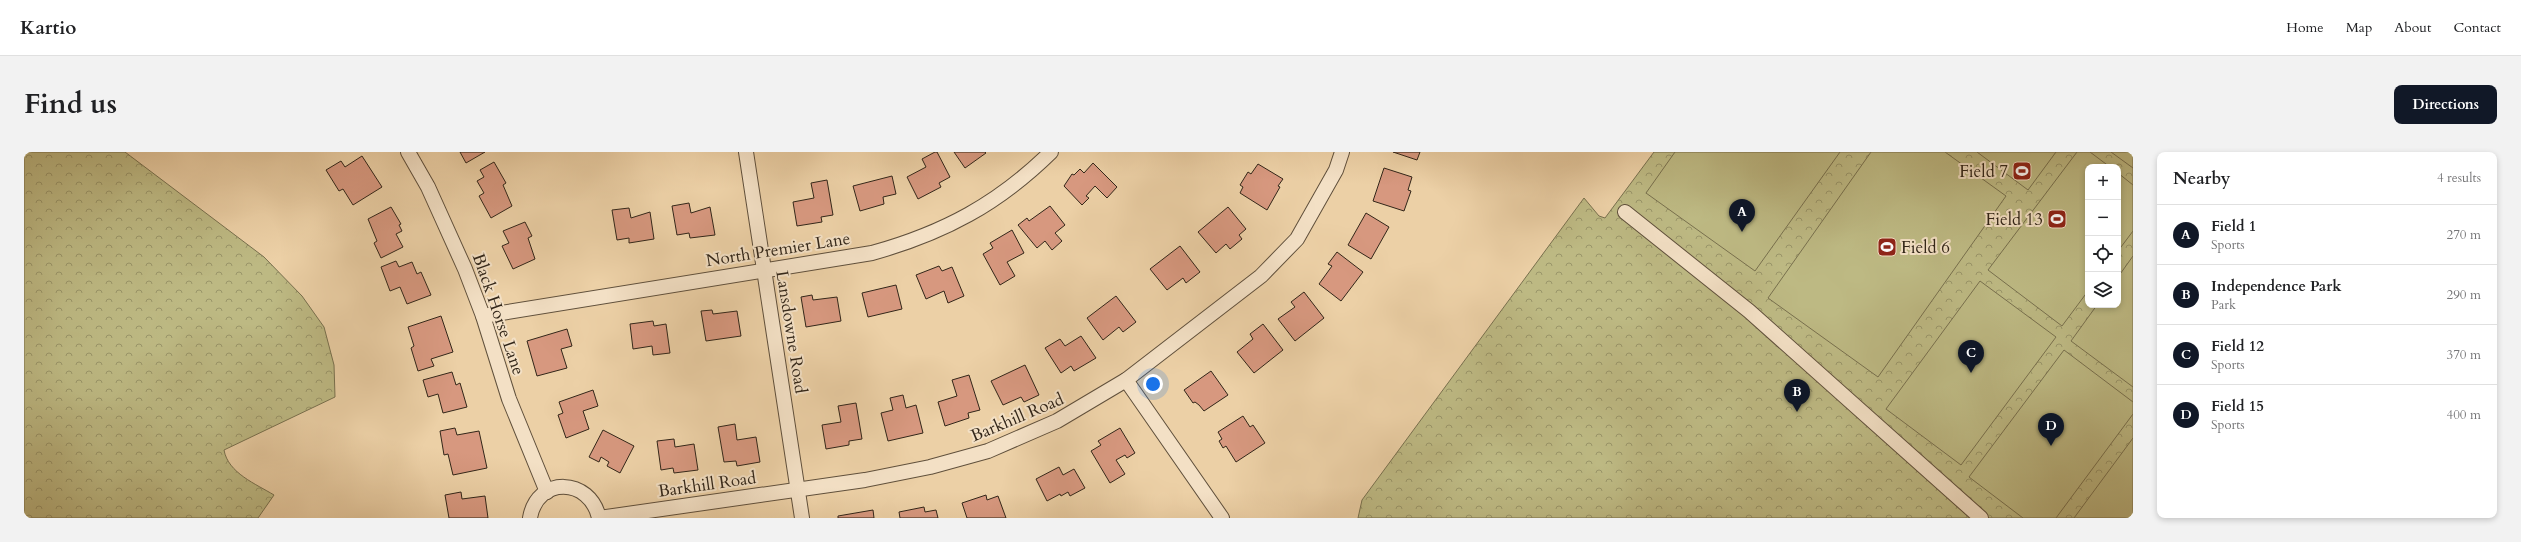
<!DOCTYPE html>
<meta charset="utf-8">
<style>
body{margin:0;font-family:Cardo,serif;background:#f2f2f2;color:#202124}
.controls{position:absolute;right:12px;top:12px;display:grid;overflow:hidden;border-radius:8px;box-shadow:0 2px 6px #0003}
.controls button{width:36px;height:36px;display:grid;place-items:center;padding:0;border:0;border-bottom:1px solid #e0e0e0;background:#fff;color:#202124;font:20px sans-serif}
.you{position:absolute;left:1129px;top:232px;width:14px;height:14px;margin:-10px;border:3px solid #fff;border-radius:50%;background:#1a73e8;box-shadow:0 0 0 6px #1a73e833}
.badge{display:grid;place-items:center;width:26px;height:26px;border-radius:50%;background:#111827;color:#fff;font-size:13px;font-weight:700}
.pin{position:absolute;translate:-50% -33px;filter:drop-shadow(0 1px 2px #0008)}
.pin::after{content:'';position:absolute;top:21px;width:14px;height:12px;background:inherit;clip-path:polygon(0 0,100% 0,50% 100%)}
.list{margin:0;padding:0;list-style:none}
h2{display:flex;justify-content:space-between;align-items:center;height:52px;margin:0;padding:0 16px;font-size:17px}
h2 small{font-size:13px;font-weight:400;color:#757577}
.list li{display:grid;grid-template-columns:26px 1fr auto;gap:12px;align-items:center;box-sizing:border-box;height:60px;padding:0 16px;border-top:1px solid #e0e0e0}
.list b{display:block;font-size:15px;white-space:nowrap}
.list p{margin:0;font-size:13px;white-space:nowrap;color:#757577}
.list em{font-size:13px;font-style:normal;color:#757577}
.icon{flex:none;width:22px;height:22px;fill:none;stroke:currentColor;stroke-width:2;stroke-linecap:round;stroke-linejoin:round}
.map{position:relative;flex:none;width:2109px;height:366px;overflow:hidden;border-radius:8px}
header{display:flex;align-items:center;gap:24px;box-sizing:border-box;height:56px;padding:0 20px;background:#fff;border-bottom:1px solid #e0e0e0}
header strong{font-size:19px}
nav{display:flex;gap:22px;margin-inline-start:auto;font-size:14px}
.intro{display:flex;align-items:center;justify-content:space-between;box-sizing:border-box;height:96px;padding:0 24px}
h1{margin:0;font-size:28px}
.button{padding:10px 18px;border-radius:8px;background:#111827;color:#fff;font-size:14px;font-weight:700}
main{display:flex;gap:24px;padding:0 24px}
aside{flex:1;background:#fff;border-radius:8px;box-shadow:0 2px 6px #0003}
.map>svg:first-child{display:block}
</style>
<header>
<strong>Kartio</strong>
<nav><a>Home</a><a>Map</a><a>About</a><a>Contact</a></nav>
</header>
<div class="intro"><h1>Find us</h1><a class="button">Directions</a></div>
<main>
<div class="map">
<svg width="2109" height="366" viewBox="0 0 2109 366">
<defs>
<pattern id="forest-crowns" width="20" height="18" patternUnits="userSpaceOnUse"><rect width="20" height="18" fill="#bdb983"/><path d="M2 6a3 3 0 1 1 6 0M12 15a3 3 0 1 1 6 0" fill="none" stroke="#9a966a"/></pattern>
</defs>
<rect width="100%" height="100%" fill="#ecd0a6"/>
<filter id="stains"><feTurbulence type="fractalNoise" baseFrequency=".005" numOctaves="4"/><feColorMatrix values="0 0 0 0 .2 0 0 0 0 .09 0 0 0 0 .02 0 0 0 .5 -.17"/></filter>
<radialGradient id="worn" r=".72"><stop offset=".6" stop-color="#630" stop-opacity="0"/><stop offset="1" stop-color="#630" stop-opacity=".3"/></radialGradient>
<!-- forest -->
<g fill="url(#forest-crowns)" stroke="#78704e" fill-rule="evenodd">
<path d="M0,0H101L240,105L278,144L300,175L310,213L311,245L200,298C204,321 232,332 250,343L234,366H0Z"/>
<path d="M1630,0H2109V366H1334L1338,348L1560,46L1575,64L1581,66ZM2064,15H2094V153H2064Z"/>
</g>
<!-- garden -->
<g fill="#bdb983" stroke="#78704e">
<path d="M1651,0H1816L1731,119L1622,41Z"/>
<path d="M1847,0H1921L1982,44L1854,225L1744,146Z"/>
<path d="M1953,0H2032L2004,38Z"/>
<path d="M2053,0H2066L2086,15H2064V139L2038,174L1964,118Z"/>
<path d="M2087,0H2109V16Z"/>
<path d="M2094,21L2109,33V79L2094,99Z"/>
<path d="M2109,104V235L2047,189L2073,153H2094V125Z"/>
<path d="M1956,129L2032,185L1937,313L1862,257Z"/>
<path d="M2040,198L2109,250V262L2032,366H1999L1945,325Z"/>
<path d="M2109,286V366H2050Z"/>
</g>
<!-- building -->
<g fill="#d7987f" stroke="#322619">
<path d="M436,0H461L442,11Z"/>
<path d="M911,0H913L926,25L915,31L917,35L894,47L883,25L902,15L898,7Z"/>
<path d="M930,0H961L962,1L941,16Z"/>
<path d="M1369,0H1396L1393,8Z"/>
<path d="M338,4L358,35L329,53L319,37L315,39L302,18L317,9L321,15Z"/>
<path d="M470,10L482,31L479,33L488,54L467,66L455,44L460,41L453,29L460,25L456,18Z"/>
<path d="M1069,11L1093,35L1083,46L1071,34L1062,44L1065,46L1058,53L1040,34L1048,22L1050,23L1056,17L1060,21Z"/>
<path d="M1234,12L1259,27L1254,34L1256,35L1243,58L1216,41L1219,35L1216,33L1224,20L1227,22Z"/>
<path d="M1360,16L1388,25L1384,38L1387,39L1380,59L1349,49Z"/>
<path d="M868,24L872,42L859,45L860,52L836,59L829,34Z"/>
<path d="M803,28L809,63L797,65L798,70L773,74L769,50L790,46L787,31Z"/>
<path d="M665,51L667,61L686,55L691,83L666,86L665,81L653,83L648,54Z"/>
<path d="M1026,54L1041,73L1031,81L1038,89L1028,98L1021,89L1013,96L994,73L1003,66L1005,69Z"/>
<path d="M367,55L377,72L375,73L378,79L372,82L379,95L357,106L350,91L353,89L344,67Z"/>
<path d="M1204,55L1222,77L1215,83L1218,87L1206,97L1202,92L1192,101L1174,80Z"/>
<path d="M605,56L607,66L626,60L630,87L605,91V86L593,88L588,58Z"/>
<path d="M1342,61L1365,75L1347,107L1324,93Z"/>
<path d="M501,70L508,84L504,86L511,107L489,117L478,94L485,91L479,79Z"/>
<path d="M988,78L1000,101L983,110L991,124L976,133L959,102L969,96L966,91Z"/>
<path d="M1156,94L1176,120L1162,131L1159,126L1143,138L1126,117Z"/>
<path d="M1313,100L1339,120L1317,149L1295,132L1308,114L1304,112Z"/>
<path d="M372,109L375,115L388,110L393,122L397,120L407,143L383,152L376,135L366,139L357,115Z"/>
<path d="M915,114L918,119L928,115L940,144L924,151L920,139L902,147L892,123Z"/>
<path d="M872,133L878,157L844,165L838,141Z"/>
<path d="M1280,140L1300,166L1271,189L1254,167L1271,155L1267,150Z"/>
<path d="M788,143L789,148L813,145L817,169L782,175L777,145Z"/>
<path d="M1092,144L1112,170L1099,180L1095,175L1079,188L1063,166Z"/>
<path d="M688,158L689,162L713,159L717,184L682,189L677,159Z"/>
<path d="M417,164L429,200L407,207L410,214L394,219L387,196L390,194L384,175Z"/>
<path d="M629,169L630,174L642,172L646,201L629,203L628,194L609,197L606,172Z"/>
<path d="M1239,172L1259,198L1230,221L1213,200L1229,187L1226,182Z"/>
<path d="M543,177L548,194L537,197L543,216L513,224L503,189Z"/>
<path d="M1057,184L1072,206L1050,219L1047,214L1037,221L1021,196L1036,187L1041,194Z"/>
<path d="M1001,213L1015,243L1000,250L997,245L979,253L967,229Z"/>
<path d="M1187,219L1204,243L1180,259L1175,253L1171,250L1169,251L1160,238Z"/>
<path d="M428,220L432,233L436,231L443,255L419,261L414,242L404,245L399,228Z"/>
<path d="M945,223L956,258L944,261L945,266L921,274L914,250L933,244L928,228Z"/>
<path d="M569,238L574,254L559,259L565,277L542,286L534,263L539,261L535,250Z"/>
<path d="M879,243L882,256L892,253L899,281L864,289L857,261L869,258L866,246Z"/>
<path d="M832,251L838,287L825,289V293L802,297L798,273L817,270L814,254Z"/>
<path d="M1219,264L1226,275L1229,273L1241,291L1212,310L1202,294L1199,296L1195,289L1198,287L1194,280Z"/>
<path d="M711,272L713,288L732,285L736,310L713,314L712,309L700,310L694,275Z"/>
<path d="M431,276L433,283L455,279L463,316L429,323L424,302L420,303L416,279Z"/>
<path d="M1096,276L1111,301L1103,306L1101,303L1092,308L1101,322L1086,331L1067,299L1077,293L1074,289Z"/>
<path d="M579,278L610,294L596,321L583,314L585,310L577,305L575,310L565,305Z"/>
<path d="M650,287L651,295L670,292L674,318L650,321L649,316L637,318L633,289Z"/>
<path d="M1035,315L1039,323L1050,317L1061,336L1046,344L1044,340L1037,344L1036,342L1023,349L1012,327Z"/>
<path d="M437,340L438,347L461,344L464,366H425L421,343Z"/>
<path d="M962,343L963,348L974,344L982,366H943L938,351Z"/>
<path d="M900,355L901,360L912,358L914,366H876L875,360Z"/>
<path d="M849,358L850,366H814V364Z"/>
</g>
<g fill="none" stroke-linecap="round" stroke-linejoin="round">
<!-- minor casing -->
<g stroke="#60503c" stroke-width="16">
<g id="minor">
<path d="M384,0L404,35L441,117L459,164L485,247L523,340"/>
<path d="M722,0L778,366"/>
<path d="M1601,60L1725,159L1957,366"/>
<path d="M459,164L848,101C920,81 974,52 1027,0"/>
<path d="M1102,228L1198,366"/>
<path d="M506,366C513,324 566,325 575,366"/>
<path d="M575,366L841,328L906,315L964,299L1033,269L1102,228L1237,124L1273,87L1312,18L1318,0"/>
</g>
</g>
<!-- minor -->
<use href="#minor" stroke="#f3e0c5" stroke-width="14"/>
</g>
<!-- icons -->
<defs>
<g id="stadium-square" transform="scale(1)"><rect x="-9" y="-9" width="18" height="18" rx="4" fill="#8f2418" stroke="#f3e0c5"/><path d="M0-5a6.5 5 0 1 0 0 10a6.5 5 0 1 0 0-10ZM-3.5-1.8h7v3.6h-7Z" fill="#fff"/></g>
</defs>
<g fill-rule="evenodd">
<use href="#stadium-square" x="1998" y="19"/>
<use href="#stadium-square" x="2033" y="67"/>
<use href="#stadium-square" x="1863" y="95"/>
</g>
<g text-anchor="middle" stroke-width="4" stroke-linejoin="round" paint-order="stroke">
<!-- poi labels -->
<g font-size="17" fill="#322619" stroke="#f3e0c5" text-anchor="end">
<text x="1984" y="25">Field 7</text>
<text x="2019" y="73">Field 13</text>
<text x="1877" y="101" text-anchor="start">Field 6</text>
</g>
<!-- street labels -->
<g font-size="17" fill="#322619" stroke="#f3e0c5">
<text transform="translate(754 97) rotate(-9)" y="6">North Premier Lane</text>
<text transform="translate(475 162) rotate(71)" y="6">Black Horse Lane</text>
<text transform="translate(768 180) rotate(81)" y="6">Lansdowne Road</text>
<text transform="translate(993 265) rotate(-23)" y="6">Barkhill Road</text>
<text transform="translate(683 332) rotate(-8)" y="6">Barkhill Road</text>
</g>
</g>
<rect width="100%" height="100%" filter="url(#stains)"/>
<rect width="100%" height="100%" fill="url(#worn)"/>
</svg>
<div class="controls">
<button>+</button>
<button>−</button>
<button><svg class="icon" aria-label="locate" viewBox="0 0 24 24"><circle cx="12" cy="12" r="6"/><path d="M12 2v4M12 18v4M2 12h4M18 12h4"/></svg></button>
<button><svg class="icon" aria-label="layers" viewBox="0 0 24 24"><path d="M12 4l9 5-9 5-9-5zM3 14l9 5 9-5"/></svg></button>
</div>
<div class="you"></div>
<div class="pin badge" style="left:1718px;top:80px">A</div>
<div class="pin badge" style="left:1773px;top:260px">B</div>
<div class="pin badge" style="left:1947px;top:221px">C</div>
<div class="pin badge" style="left:2027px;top:294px">D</div>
</div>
<aside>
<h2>Nearby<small>4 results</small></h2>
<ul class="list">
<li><span class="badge">A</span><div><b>Field 1</b><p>Sports</p></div><em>270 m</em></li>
<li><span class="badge">B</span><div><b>Independence Park</b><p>Park</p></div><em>290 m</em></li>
<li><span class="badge">C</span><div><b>Field 12</b><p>Sports</p></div><em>370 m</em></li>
<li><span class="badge">D</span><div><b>Field 15</b><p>Sports</p></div><em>400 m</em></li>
</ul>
</aside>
</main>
